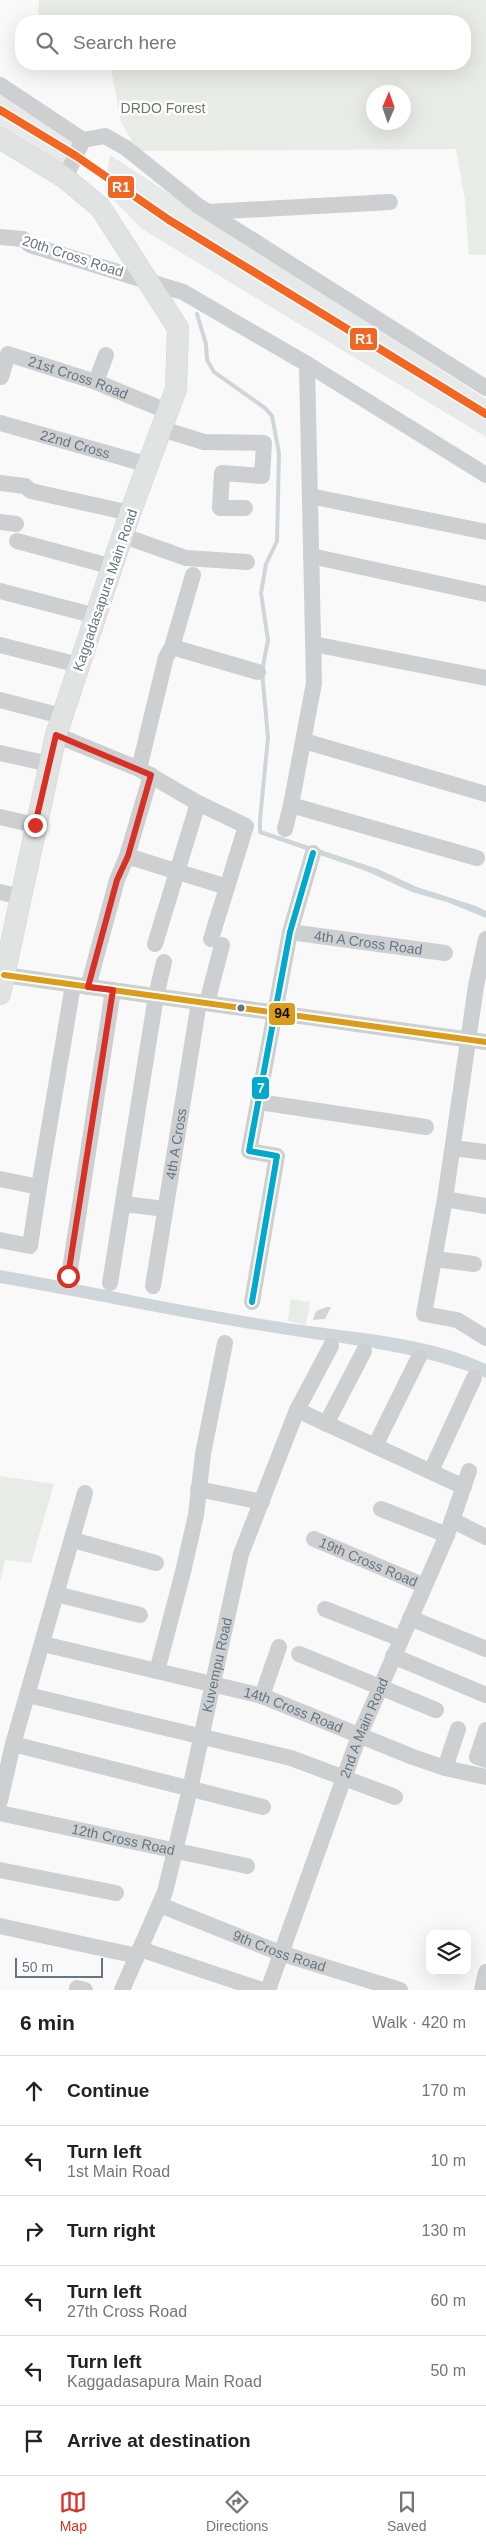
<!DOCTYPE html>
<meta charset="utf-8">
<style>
body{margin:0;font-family:Helvetica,sans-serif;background:#f6f6f6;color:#222}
.controls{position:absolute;right:15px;bottom:15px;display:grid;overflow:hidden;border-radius:10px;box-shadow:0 5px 20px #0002}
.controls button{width:45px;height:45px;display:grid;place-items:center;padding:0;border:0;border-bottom:1px solid #e0e0e0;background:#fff;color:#222;font:25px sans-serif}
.compass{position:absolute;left:366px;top:85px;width:45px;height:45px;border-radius:50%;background:#fff;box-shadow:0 5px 20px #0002;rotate:2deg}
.scale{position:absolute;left:15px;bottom:12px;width:88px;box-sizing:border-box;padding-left:5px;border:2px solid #657683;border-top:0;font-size:14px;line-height:18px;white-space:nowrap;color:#657683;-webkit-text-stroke:4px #fff;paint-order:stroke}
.stop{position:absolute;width:15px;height:15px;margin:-11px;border:4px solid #d93025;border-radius:50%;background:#fff}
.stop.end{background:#d93025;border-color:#fff;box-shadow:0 1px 5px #0008}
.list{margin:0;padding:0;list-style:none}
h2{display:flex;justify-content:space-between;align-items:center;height:65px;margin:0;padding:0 20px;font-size:21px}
h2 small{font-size:16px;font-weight:400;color:#767676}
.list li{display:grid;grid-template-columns:32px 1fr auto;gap:15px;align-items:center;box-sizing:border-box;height:70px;padding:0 20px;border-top:1px solid #e0e0e0}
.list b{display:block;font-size:19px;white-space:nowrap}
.list p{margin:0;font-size:16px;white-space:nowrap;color:#767676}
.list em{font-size:16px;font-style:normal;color:#767676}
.icon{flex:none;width:28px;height:28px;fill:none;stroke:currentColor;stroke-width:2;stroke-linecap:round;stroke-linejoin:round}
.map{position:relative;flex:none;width:486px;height:1990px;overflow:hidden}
.search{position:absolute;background:#fff;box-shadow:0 5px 20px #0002;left:15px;right:15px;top:15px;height:55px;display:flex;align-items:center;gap:12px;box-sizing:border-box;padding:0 18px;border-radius:20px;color:#767676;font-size:19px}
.sheet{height:485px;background:#fff}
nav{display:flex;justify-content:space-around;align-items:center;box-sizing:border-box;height:70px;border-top:1px solid #e0e0e0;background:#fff;font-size:14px;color:#767676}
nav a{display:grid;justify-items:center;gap:2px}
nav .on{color:#d93025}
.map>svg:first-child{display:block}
</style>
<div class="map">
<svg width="486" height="1990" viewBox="0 0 486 1990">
<rect width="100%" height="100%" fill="#f9f9f9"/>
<!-- built -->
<g fill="#e8e9e9">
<path d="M0,95L74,143L64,165L0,126Z"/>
<path d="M110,155L486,399V437L142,229L105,191Z"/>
</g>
<!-- green -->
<g fill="#e8ebe6" fill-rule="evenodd">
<path d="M39,0H486V255H469L465,200L456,149L138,151L121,122L110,64H465V21H38ZM374,92H404V122H374Z"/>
<path d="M291,1299L310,1302L306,1325L288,1321Z"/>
<path d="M0,1476L54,1484L31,1563L5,1560L0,1582Z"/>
</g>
<!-- water -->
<g fill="#ced6d9">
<path d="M279,836L378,869L417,887L476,906L486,911V918L447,902L412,892L366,871L277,840Z"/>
<path d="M0,1270C92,1286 183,1307 275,1321C345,1333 421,1334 486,1364V1378C424,1353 360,1346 294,1336C196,1321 98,1300 0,1283Z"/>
<path d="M327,1307H331L325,1319L313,1320L316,1311Z"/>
</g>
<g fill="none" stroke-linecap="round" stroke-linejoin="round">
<!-- stream -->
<path stroke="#ced6d9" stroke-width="4" d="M197,314L206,344L207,360L214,372L265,408L272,416L279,453L277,541L266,564L261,593L268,640L262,671L268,738L260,820V832L281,839"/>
<!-- major casing -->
<g stroke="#d5d6d7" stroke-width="22">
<path id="major" d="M0,138L65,178L100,207L178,328L176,389L130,513L56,735L0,994"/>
</g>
<!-- minor -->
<g stroke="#cecfd0" stroke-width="16">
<path d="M0,85L83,140L105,136L126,148L197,205L486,388"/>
<path d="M65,178L83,140"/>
<path d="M208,212L390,202"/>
<path d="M0,237L23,239L30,245L183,292L307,364L486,475"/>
<path d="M307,364L314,683L291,805L477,858"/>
<path id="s1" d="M1,377L8,354L96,382L169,412"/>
<path d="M96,382L106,355"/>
<path id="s2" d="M0,423L149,465"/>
<path d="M162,429L204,442L264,443L262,476L222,473L220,508H245"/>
<path d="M0,483L25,486L31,491L130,513"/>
<path d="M310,496L486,532"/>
<path d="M0,522L16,524"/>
<path d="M124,536L186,558L247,562"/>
<path d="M17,541L113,567"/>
<path d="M311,556L486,594"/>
<path d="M0,591L96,616"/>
<path d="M313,644L486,678"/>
<path d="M0,645L79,665"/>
<path d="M172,647L258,672"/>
<path d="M0,700L61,716"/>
<path d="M56,735L139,769L198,803L246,826L211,939"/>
<path d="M304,741L486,794"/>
<path d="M0,753L49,764"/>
<path d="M139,769L166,657L172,647L193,575"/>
<path d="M0,817L35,825"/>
<path d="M285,829L291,805"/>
<path d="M127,856L227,887"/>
<path d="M0,892L21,897"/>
<path id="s3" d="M290,932L445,953"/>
<path d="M486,939L476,986L445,1199L424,1314L457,1320L486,1338"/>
<path d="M155,944L198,803"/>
<path d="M4,975L486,1042"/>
<path d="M88,987L117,880L127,856L151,775"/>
<path d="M207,1003L222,945"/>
<path d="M259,1102L426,1127"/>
<path d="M453,1148L486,1152"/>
<path d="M0,1179L39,1187L73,985"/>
<path d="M445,1199L486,1206"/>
<path d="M124,1204L165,1209"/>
<path d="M0,1240L30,1246L39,1187"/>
<path d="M435,1259L474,1264"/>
<path d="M69,1276L113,990"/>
<path d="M110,1283L156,996L164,962"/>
<path id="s4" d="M153,1286L199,1002"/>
<path d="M252,1302L277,1156L249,1151L290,932L313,853"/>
<path d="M297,1410L464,1487"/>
<path d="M326,1424L364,1351"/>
<path d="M375,1446L419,1357"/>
<path d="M431,1471L474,1378"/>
<path d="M198,1489L262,1502"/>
<path d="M381,1509L447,1535"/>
<path d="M452,1520L486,1537"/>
<path id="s5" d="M314,1539L423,1585"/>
<path d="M73,1540L156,1563"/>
<path d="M56,1594L140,1615"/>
<path d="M325,1609L401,1639"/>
<path d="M410,1618L486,1649"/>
<path id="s6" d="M43,1644L262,1696L413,1757L445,1768L486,1777"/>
<path d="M299,1654L436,1710"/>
<path d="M393,1656L486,1695"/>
<path d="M157,1671L183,1572L196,1515L203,1454L225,1343"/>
<path d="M28,1695L291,1758L395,1797"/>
<path d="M262,1696L279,1647"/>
<path d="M486,1730L477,1757L486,1760"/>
<path d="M13,1744L263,1807"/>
<path d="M445,1768L458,1729"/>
<path d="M0,1801L13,1744L85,1493"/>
<path id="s7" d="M0,1813L247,1866"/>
<path d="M0,1870L116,1893"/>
<path id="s8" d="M160,1905L280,1953L400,1990"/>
<path d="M0,1926L137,1956"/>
<path d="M140,1949L262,1990"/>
<path d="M77,1988L85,1990"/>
<path id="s9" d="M122,1990L165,1892L190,1789L241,1554L297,1410L331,1346"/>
<path id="s10" d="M268,1990L359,1736L447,1535L469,1471"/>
<path d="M482,1990L486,1972"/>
</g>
<!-- major -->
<use href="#major" stroke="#e1e2e2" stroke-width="21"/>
<!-- bus-1 casing -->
<g stroke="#fff" stroke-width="10">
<path id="bus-1" d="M4,975L486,1042"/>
</g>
<!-- bus-2 casing -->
<g stroke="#fff" stroke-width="10">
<path id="bus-2" d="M252,1302L277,1156L249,1151L290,932L313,853"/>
</g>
<!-- bus-1 -->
<use href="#bus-1" stroke="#da9c1a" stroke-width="6"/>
<!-- bus-2 -->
<use href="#bus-2" stroke="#00a9ce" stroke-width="6"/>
<!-- rail-1 casing -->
<g stroke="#fff" stroke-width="11">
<path id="rail-1" d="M0,110L76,156L169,220L486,414"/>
</g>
<!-- rail-1 -->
<use href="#rail-1" stroke="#f26522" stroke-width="8"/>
</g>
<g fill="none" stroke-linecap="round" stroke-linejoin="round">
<!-- route -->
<path stroke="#d93025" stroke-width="6" d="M35,825L56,735L151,775L128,856L117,880L88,987L113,990L68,1276"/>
</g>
<!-- markers -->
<circle fill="#657683" stroke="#fff" stroke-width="2" cx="241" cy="1008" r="4.5"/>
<g text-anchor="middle" stroke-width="5" stroke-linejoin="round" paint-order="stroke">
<!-- park labels -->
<g font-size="14" fill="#687a64" stroke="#fff">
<text x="163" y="113">DRDO Forest</text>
</g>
<!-- street labels -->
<g font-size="14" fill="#657683" stroke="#fff">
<text transform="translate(73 256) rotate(18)" y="5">20th Cross Road</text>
<text dy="5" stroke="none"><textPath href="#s1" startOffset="98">21st Cross Road</textPath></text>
<text dy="5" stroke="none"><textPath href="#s2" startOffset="78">22nd Cross</textPath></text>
<text transform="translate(105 590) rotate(-71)" y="5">Kaggadasapura Main Road</text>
<text dy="5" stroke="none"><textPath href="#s3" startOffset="79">4th A Cross Road</textPath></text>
<text dy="5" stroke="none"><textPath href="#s4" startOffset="144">4th A Cross</textPath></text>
<text dy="5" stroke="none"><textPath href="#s5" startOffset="59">19th Cross Road</textPath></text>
<text dy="5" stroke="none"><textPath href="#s9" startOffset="340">Kuvempu Road</textPath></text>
<text dy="5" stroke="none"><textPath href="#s6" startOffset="259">14th Cross Road</textPath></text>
<text dy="5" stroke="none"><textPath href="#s10" startOffset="279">2nd A Main Road</textPath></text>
<text dy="5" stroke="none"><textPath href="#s7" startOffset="126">12th Cross Road</textPath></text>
<text dy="5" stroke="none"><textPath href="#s8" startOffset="128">9th Cross Road</textPath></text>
</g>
</g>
<g stroke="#fff" stroke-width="2">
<rect x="107" y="175" width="28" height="24" rx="5" fill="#f26522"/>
<rect x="349" y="327" width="29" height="24" rx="5" fill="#f26522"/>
<rect x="268" y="1002" width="28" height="24" rx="5" fill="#da9c1a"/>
<rect x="251" y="1076" width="19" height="24" rx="5" fill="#00a9ce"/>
</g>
<g font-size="14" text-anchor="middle" font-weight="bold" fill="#fff">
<text x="121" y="192">R1</text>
<text x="364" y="344">R1</text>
<text x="261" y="1093">7</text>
</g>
<g font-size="14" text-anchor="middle" font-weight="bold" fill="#111">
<text x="282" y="1018">94</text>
</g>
</svg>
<div class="controls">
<button><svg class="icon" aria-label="layers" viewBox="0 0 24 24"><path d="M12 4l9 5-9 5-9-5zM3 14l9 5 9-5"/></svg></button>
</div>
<svg class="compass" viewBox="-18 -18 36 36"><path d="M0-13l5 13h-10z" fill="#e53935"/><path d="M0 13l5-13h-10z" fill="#767676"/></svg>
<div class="scale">50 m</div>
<div class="stop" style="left:68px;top:1276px"></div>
<div class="stop end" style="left:35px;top:825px"></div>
<div class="search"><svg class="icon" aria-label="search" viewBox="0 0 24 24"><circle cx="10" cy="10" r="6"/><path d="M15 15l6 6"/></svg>Search here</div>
</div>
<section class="sheet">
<h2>6 min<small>Walk · 420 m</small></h2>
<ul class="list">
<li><svg class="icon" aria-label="ahead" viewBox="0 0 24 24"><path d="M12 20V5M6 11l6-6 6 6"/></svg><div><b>Continue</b></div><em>170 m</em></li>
<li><svg class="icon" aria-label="left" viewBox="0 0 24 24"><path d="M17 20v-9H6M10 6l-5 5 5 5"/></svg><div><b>Turn left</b><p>1st Main Road</p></div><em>10 m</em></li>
<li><svg class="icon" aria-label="right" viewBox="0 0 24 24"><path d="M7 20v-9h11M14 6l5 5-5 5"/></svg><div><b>Turn right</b></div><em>130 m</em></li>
<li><svg class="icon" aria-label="left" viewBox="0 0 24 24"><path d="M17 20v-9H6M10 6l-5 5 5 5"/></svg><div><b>Turn left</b><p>27th Cross Road</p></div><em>60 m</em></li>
<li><svg class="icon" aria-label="left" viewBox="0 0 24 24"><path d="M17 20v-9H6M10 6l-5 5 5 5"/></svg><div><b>Turn left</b><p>Kaggadasapura Main Road</p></div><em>50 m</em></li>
<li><svg class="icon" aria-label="arrive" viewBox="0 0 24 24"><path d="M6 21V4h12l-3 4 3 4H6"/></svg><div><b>Arrive at destination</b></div></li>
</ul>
</section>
<nav>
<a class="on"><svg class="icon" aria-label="map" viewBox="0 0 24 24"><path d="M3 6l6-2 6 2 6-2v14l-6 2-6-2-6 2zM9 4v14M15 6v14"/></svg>Map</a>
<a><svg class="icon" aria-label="directions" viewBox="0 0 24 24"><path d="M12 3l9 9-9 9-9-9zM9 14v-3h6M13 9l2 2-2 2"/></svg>Directions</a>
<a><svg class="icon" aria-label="saved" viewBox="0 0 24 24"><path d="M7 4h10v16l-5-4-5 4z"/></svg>Saved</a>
</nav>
